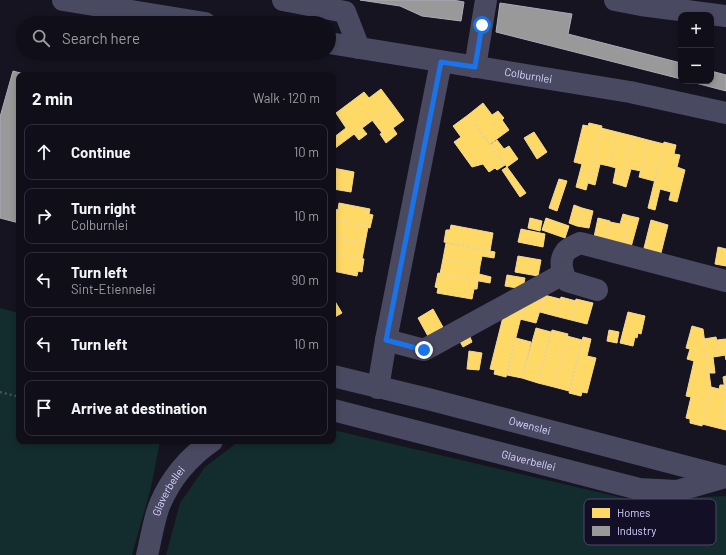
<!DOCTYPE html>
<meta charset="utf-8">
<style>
body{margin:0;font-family:Barlow,sans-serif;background:#191822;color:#f1f3f6}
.controls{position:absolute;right:12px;top:12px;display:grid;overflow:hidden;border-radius:8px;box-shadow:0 2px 6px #0003}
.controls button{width:36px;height:36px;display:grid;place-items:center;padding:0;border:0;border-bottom:1px solid #302f38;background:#100f19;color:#f1f3f6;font:20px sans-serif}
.stop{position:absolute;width:12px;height:12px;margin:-9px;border:3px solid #1a73e8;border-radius:50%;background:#fff}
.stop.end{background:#1a73e8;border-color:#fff;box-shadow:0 1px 4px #0008}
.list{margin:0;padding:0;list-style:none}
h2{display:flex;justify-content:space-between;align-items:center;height:52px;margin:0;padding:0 16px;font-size:17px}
h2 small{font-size:13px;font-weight:400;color:#9c9ca2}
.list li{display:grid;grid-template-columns:26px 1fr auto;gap:12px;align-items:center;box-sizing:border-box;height:56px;margin:0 8px 8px;padding:0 8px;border:1px solid #302f38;border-radius:8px}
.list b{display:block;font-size:15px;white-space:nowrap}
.list p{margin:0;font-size:13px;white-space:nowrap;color:#9c9ca2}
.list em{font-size:13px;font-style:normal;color:#9c9ca2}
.icon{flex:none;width:22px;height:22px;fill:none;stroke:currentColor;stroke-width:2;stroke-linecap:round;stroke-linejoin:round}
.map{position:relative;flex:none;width:726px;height:555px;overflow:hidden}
.search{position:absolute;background:#100f19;box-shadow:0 2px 6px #0003;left:16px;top:16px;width:320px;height:44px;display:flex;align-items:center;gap:10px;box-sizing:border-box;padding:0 14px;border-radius:22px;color:#9c9ca2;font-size:15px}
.panel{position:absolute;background:#100f19;box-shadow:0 2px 6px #0003;left:16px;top:72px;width:320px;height:372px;border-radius:8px}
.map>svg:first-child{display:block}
</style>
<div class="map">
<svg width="726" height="555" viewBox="0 0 726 555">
<rect width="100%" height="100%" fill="#161421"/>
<!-- green -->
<g fill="#132c2d">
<path d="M0,308L19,313V441H160L151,488L132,555H0Z"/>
<path d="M333,430L632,500L726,496V555H166L180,503L205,467L238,442L333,441Z"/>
</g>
<!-- homes -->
<g fill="#ffd966" stroke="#f4d894">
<path d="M381,89L393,105L334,149L333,147V138L346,128L336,113L364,92L369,98Z"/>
<path d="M483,103L492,115L498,111L504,118L502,120L509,130L490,144L468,115Z"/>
<path d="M393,105L404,120L393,128L397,134L386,143L380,134L382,133L372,120Z"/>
<path d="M468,115L505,165L497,170L495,168L489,172L483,164L472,167L454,142L461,137L453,126Z"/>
<path d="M589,123L602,126L586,190L576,187L582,164L574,162L583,125L588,126Z"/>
<path d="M362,128L367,134L359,140L354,134Z"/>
<path d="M601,128L617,132L609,166L600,164L595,185L588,183Z"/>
<path d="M534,132L547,152L537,159L524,138Z"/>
<path d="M617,132L633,136L620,185L613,183L616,168L609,166Z"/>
<path d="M633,136L648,140L641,171L631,169L626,187L620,185Z"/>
<path d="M497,140L504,149L509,146L518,159L507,167L490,145Z"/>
<path d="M648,140L664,144L654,181L639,177Z"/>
<path d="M664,142L676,145L674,154L680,155L677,167L685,170L677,202L669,200L671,192L660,189L655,210L648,208Z"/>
<path d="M507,167L526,193L520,197L502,170Z"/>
<path d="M333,168L354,172L351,192L333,189Z"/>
<path d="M559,179L567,181L557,211L549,208Z"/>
<path d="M339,203L370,209L369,214L373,215L370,228L333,219V209L338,210Z"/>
<path d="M574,205L582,208L577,226L569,223Z"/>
<path d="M582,208L593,211L589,228L577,226Z"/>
<path d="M623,214L630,216L623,245L606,240L610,222L620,224Z"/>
<path d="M630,216L639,218L631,247L623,245Z"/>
<path d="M530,218L542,221L540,231L528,228Z"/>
<path d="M546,218L569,226L565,238L542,230Z"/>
<path d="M598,218L610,221L606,240L594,237Z"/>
<path d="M333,219L368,227L365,243L333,237Z"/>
<path d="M651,220L668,225L661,253L644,248Z"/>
<path d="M451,225L493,233L490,251L444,242L446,230H450Z"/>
<path d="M521,229L545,234L543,247L518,242Z"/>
<path d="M333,237L365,243L362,259L333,253Z"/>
<path d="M446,243L495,252L494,258L482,256L480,266L443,259Z"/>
<path d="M718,247L726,249V266L715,264Z"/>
<path d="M333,253L364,259L362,272L358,271L357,276L333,271Z"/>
<path d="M518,256L541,260L538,276L515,272Z"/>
<path d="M443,259L480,266L479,274L491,277L490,283L440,274Z"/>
<path d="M438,273L478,281L477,289H474L472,299L437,293L438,288L435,287Z"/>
<path d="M507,275L525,278L523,289L505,286Z"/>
<path d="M531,294L544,298L536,323L520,319L524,305Z"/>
<path d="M544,295L560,299L555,316L540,312Z"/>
<path d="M561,297L576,301L571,320L555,316Z"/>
<path d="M333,298L342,313L333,318Z"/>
<path d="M576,299L593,303L587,324L571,320Z"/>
<path d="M524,305L506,377L494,374L495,370L490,369L505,309Z"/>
<path d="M433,309L444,329L429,338L418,318Z"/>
<path d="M628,312L645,316L641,334L638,333L637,338L635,337L633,346L620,343Z"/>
<path d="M692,326L703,329L711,387L702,426L690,423V419L686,418L691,397L686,396L694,361L687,359L690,349L686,348Z"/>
<path d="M536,328L551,332L538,383L522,378Z"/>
<path d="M552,330L568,334L554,387L538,383Z"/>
<path d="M609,330L619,332L617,343L607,341Z"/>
<path d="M457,336L470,337L472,342L463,347Z"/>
<path d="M567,336L582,340L569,391L554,387Z"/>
<path d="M583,337L591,339L587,356L596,358L587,393L582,392L581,396L569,393Z"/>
<path d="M716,337L720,356L713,357L715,373H709L704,339Z"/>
<path d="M516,338L531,342L522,378L507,375Z"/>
<path d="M726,339V360L725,355L720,356L717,340Z"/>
<path d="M469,351L482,353L479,370L467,369Z"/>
<path d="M726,376V430L718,428L726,396L723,377Z"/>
<path d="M720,385H724L726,396L718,428L702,424L711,387L719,389Z"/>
</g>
<!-- industry -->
<g fill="#999" stroke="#acabb8">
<path d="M360,0H453L464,2L461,21L422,16L400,6Z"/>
<path d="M500,3L572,14L568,34L681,63V79L496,32Z"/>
<path d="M13,71L28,75H19V223L0,218V117Z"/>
<path d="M711,71L726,75V91L688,81H711Z"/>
</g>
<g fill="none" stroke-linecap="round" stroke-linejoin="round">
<!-- path -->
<path stroke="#44505f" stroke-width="2.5" stroke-dasharray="2 3" stroke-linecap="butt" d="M0,392L19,397"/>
<!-- minor -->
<g stroke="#4a4962" stroke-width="22">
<path d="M63,0L205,23"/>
<path d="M283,0L345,12L359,48"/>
<path d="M615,0L641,5L726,16"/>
<path id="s1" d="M329,43L630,92L726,113"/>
<path d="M475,67L486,0"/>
<path d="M597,290L567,281C562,272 558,261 566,251C569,248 576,245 580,243L726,281"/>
<path d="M386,340L424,350L563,274"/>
<path id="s2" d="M333,376L428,399L726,477"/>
<path d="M378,388L386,340L441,62"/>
<path id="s3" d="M333,410L639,489L677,491L725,477"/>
<path id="s4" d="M147,555C151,540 154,518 160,504C171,478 189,457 212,441"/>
</g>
</g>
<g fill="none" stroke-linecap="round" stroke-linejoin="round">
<!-- route -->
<path stroke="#1a73e8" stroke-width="5" d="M424,350L386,340L441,62L475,67L482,25"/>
</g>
<g text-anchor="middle" stroke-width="4" stroke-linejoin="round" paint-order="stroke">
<!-- street labels -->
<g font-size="11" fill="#d9d4ff" stroke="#130f26">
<text dy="4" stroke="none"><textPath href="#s1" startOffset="202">Colburnlei</textPath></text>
<text dy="4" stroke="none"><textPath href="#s2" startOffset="203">Owenslei</textPath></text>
<text dy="4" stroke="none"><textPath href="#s3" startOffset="202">Glaverbellei</textPath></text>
<text dy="4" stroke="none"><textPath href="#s4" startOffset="68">Glaverbellei</textPath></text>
</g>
</g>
<!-- legend -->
<rect x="584" y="499" width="132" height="46" rx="6" fill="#130f26" stroke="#4e4a67" stroke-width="1"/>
<rect x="592" y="508" width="18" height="10" fill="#ffd966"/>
<rect x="592" y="526" width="18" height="10" fill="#999"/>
<g font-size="11" fill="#d9d4ff">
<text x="617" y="517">Homes</text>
<text x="617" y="535">Industry</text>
</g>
</svg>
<div class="controls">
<button>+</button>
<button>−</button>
</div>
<div class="stop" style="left:482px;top:25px"></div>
<div class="stop end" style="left:424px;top:350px"></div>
<div class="search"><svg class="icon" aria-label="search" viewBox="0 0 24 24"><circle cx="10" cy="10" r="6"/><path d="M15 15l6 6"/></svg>Search here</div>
<section class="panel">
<h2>2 min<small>Walk · 120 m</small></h2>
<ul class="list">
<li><svg class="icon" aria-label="ahead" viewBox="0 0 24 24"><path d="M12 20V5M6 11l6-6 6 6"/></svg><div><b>Continue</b></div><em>10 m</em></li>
<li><svg class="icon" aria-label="right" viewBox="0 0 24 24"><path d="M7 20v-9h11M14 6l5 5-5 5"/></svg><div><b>Turn right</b><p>Colburnlei</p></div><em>10 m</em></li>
<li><svg class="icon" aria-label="left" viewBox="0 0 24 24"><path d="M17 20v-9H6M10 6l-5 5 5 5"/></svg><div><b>Turn left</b><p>Sint-Etiennelei</p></div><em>90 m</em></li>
<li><svg class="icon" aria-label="left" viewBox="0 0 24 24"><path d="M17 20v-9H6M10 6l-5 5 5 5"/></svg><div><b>Turn left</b></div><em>10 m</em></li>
<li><svg class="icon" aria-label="arrive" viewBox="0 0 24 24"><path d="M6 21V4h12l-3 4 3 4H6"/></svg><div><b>Arrive at destination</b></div></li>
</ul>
</section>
</div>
